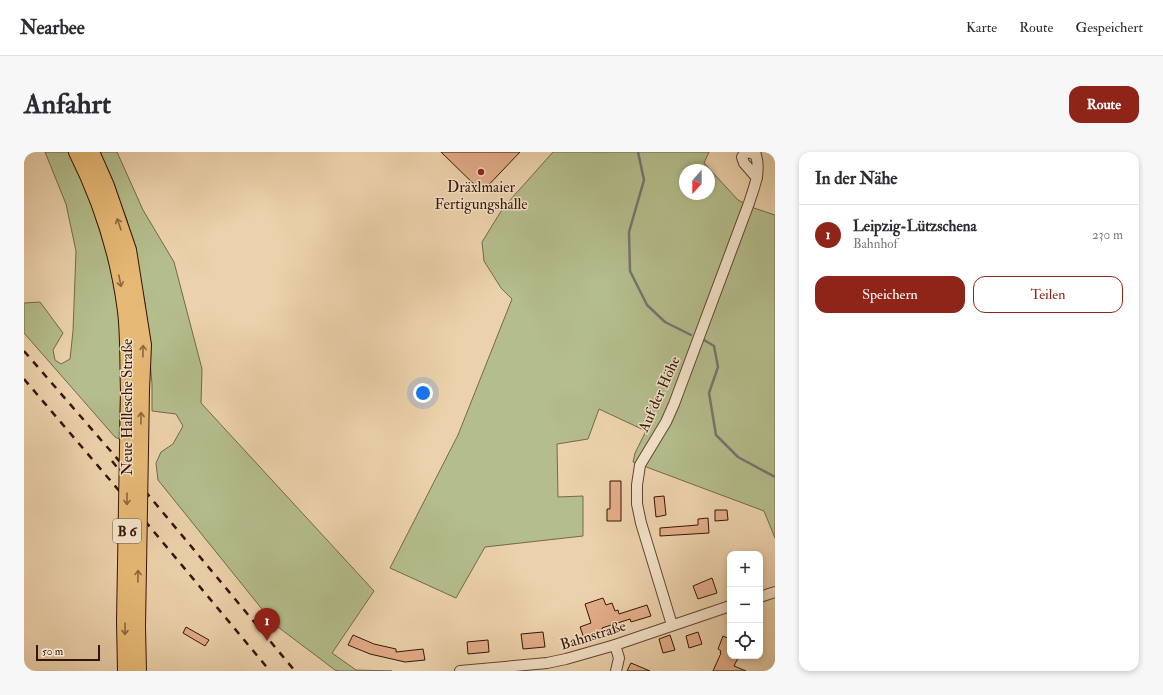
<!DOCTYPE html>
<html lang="de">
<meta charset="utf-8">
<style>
body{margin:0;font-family:"IM FELL Double Pica",serif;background:#f7f7f7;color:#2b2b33}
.controls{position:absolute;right:12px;bottom:12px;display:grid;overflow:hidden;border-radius:8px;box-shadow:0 2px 6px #0003}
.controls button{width:36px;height:36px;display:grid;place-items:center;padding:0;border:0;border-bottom:1px solid #e1e1e2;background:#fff;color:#2b2b33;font:20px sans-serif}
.compass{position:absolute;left:655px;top:12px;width:36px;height:36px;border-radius:50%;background:#fff;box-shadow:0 2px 6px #0003;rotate:201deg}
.scale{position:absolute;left:12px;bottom:10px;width:64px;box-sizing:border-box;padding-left:4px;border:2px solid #361407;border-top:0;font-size:11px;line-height:14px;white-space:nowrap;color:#361407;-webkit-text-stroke:3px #f3e2c9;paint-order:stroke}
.you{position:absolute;left:399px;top:241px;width:14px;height:14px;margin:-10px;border:3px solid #fff;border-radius:50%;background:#1a73e8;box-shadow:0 0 0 6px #1a73e833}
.badge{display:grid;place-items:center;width:26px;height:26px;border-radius:50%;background:#8f2418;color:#fff;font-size:13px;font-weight:700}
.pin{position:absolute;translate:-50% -33px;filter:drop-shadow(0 1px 2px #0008)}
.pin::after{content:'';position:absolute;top:21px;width:14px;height:12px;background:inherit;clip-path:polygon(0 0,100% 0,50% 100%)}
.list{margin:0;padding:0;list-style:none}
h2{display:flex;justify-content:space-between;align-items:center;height:52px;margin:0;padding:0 16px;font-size:17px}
h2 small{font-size:13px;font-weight:400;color:#7c7c81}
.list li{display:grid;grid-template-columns:26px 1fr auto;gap:12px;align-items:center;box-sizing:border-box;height:60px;padding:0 16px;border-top:1px solid #e1e1e2}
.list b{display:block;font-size:15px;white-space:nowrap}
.list p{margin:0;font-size:13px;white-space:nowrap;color:#7c7c81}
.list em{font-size:13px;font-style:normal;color:#7c7c81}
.actions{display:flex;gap:8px;padding:12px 16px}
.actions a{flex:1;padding:9px 0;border:1px solid #8f2418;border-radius:12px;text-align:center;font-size:14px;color:#8f2418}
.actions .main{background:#8f2418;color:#fff}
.icon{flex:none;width:22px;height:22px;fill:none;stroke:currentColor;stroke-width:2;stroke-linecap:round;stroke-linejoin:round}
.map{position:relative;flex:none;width:751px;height:519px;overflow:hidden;border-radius:12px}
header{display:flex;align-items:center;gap:24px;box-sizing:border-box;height:56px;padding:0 20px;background:#fff;border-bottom:1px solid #e1e1e2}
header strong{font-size:19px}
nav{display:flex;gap:22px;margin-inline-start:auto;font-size:14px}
.intro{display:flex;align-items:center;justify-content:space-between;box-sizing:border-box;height:96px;padding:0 24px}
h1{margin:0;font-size:28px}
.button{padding:10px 18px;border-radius:12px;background:#8f2418;color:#fff;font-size:14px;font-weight:700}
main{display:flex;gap:24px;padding:0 24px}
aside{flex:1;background:#fff;border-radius:12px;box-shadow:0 2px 6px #0003}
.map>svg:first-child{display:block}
</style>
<header>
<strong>Nearbee</strong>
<nav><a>Karte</a><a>Route</a><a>Gespeichert</a></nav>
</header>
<div class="intro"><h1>Anfahrt</h1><a class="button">Route</a></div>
<main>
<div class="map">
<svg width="751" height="519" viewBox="0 0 751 519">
<rect width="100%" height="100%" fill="#ecd2ac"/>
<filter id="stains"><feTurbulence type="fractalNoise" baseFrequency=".005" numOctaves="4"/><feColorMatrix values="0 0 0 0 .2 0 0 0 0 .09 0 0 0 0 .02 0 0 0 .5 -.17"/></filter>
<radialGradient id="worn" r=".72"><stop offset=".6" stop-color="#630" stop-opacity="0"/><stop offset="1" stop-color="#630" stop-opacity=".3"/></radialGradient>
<!-- green -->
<g fill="#b4bd8c" stroke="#75684a" fill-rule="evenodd">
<path d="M21,0H45L66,48L85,109L97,172V230L95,287L91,285L0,181V151L16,150L39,181L29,198L31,208L37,212L46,207L49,179L52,99L42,52Z"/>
<path d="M76,0H93L119,58L150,110L178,217L177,251L350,439L308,501L332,518L368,519H315L311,518L254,475L246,467L134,328L132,311L137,300L149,292L159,274L152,262L128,259V232L121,151L103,68Z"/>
<path d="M529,0H685L680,11L714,48L730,56L751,63V386L740,359L609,310L611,301L622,279L575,257L564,287L533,292L534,345L559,344V384L461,395L432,446L366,416L434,283L488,147L477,136L460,109L458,90L479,56ZM661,18H685V42H661Z"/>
</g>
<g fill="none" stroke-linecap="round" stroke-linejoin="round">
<!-- stream -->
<g stroke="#767471" stroke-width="2.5">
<path d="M614,0L620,28L605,80L606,119L623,153L641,170L667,183"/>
<path d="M680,188L690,194L694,215L685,241L692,283L714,305L751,325"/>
<path d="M750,519L751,517"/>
</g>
</g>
<!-- building -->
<g fill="#e3ad88" stroke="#361407">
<path d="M417,0H496L458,40Z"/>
<path d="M586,329H597V369H583V357H586Z"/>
<path d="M640,344L642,363L632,365L630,345Z"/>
<path d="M691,358H703L704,368L691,369Z"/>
<path d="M684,366L685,381L636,384V376L674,373V367Z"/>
<path d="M688,426L693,441L674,447L669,434Z"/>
<path d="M579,446L582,453L588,451L591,459L594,458L595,462L623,453L627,464L607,470L606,467L578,476L579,480L560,486L556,475L567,471L561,452Z"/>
<path d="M162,475L185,488L181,494L159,481Z"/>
<path d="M519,480L521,495L499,497L497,482Z"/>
<path d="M674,480L678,492L665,496L662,484Z"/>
<path d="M329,483L350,492L372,497V500L399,497L401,508L381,510L346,502L324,493Z"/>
<path d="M646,483L651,498L639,501L635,487Z"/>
<path d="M699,484L706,487V504H715L710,514L722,519H689L697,501H696L697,499L694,497Z"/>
<path d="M464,488L465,500L444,502L443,490Z"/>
<path d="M607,511L626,519H603Z"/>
</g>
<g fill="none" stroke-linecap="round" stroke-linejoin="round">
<!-- street casing -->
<g stroke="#644430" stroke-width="12">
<g id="street">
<path d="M736,445L751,440"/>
<path d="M648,473L617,371L613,352V333L616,313L642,270L650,252L725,51C730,35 737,21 732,3L727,1L721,0L718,5L720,11L733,26"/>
<path d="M591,493L595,506L592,519"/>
<path d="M436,519L523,511L542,507L591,493L706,454"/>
</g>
</g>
<!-- primary casing -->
<g stroke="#361407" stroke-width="18">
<g id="primary">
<path d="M53,0C78,50 95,104 102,159C105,183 104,213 105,238"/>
<path d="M67,0L82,34L104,98L119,193L117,238"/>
</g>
</g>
<!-- street -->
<use href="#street" stroke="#f3e2c9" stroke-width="10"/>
<!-- primary -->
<use href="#primary" stroke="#e6b976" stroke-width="16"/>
<!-- rail -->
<g stroke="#361407" stroke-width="2.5" stroke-dasharray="7 7" stroke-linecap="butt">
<path d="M0,199L97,311"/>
<path d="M0,227L97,341"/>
<path d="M88,309L97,320"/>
<path d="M121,339L271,519"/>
<path d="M121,369L246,519"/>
</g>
<!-- primary-bridge casing -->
<g stroke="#361407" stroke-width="18" stroke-linecap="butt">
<g id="primary-bridge">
<path d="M102,519L101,469L105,238"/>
<path d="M114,519L113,475L117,238"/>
</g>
</g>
<!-- primary-bridge -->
<use href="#primary-bridge" stroke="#e6b976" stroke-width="16"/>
</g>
<!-- one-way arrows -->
<defs><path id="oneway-shaft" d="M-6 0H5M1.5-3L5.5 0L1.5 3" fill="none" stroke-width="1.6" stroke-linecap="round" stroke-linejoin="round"/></defs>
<g stroke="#8e663e">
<use href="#oneway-shaft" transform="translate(95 72) rotate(-109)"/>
<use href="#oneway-shaft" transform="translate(96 129) rotate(79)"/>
<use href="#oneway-shaft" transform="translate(119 199) rotate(-89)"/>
<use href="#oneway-shaft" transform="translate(117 266) rotate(-89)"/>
<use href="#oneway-shaft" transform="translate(103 347) rotate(91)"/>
<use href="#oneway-shaft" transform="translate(114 424) rotate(-89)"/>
<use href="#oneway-shaft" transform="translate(101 477) rotate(90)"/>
</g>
<!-- markers -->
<circle fill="#8f2418" stroke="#f3e2c9" stroke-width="1.5" cx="457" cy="20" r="4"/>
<g text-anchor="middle" stroke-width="3" stroke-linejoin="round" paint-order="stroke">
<!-- shield labels -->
<rect fill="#f3e2c9" stroke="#6f5241" stroke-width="1" x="89" y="367" width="28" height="24" rx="3"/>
<g font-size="14" font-weight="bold" fill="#361407">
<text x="103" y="384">B 6</text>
</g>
<!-- poi labels -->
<g font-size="15" fill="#361407" stroke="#f3e2c9">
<text x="457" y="40">Dräxlmaier<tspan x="457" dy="17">Fertigungshalle</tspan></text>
</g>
<!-- street labels -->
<g font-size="15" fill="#361407" stroke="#f3e2c9">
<text transform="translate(635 242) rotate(-66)" y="5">Auf der Höhe</text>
<text transform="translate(103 255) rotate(-90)" y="5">Neue Hallesche Straße</text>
<text transform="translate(569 483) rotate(-17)" y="5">Bahnstraße</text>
</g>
</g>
<rect width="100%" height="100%" filter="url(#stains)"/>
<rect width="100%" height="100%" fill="url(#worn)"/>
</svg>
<div class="controls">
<button>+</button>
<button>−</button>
<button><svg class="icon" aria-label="locate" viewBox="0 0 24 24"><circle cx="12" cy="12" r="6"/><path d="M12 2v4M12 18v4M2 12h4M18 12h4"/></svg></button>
</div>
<svg class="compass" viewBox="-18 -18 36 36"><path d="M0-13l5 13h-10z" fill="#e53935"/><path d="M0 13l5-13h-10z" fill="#7c7c81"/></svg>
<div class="scale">50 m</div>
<div class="you"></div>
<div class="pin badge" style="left:243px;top:489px">1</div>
</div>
<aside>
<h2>In der Nähe<small></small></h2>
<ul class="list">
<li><span class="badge">1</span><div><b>Leipzig-Lützschena</b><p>Bahnhof</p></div><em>230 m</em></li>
</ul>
<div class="actions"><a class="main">Speichern</a><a>Teilen</a></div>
</aside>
</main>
